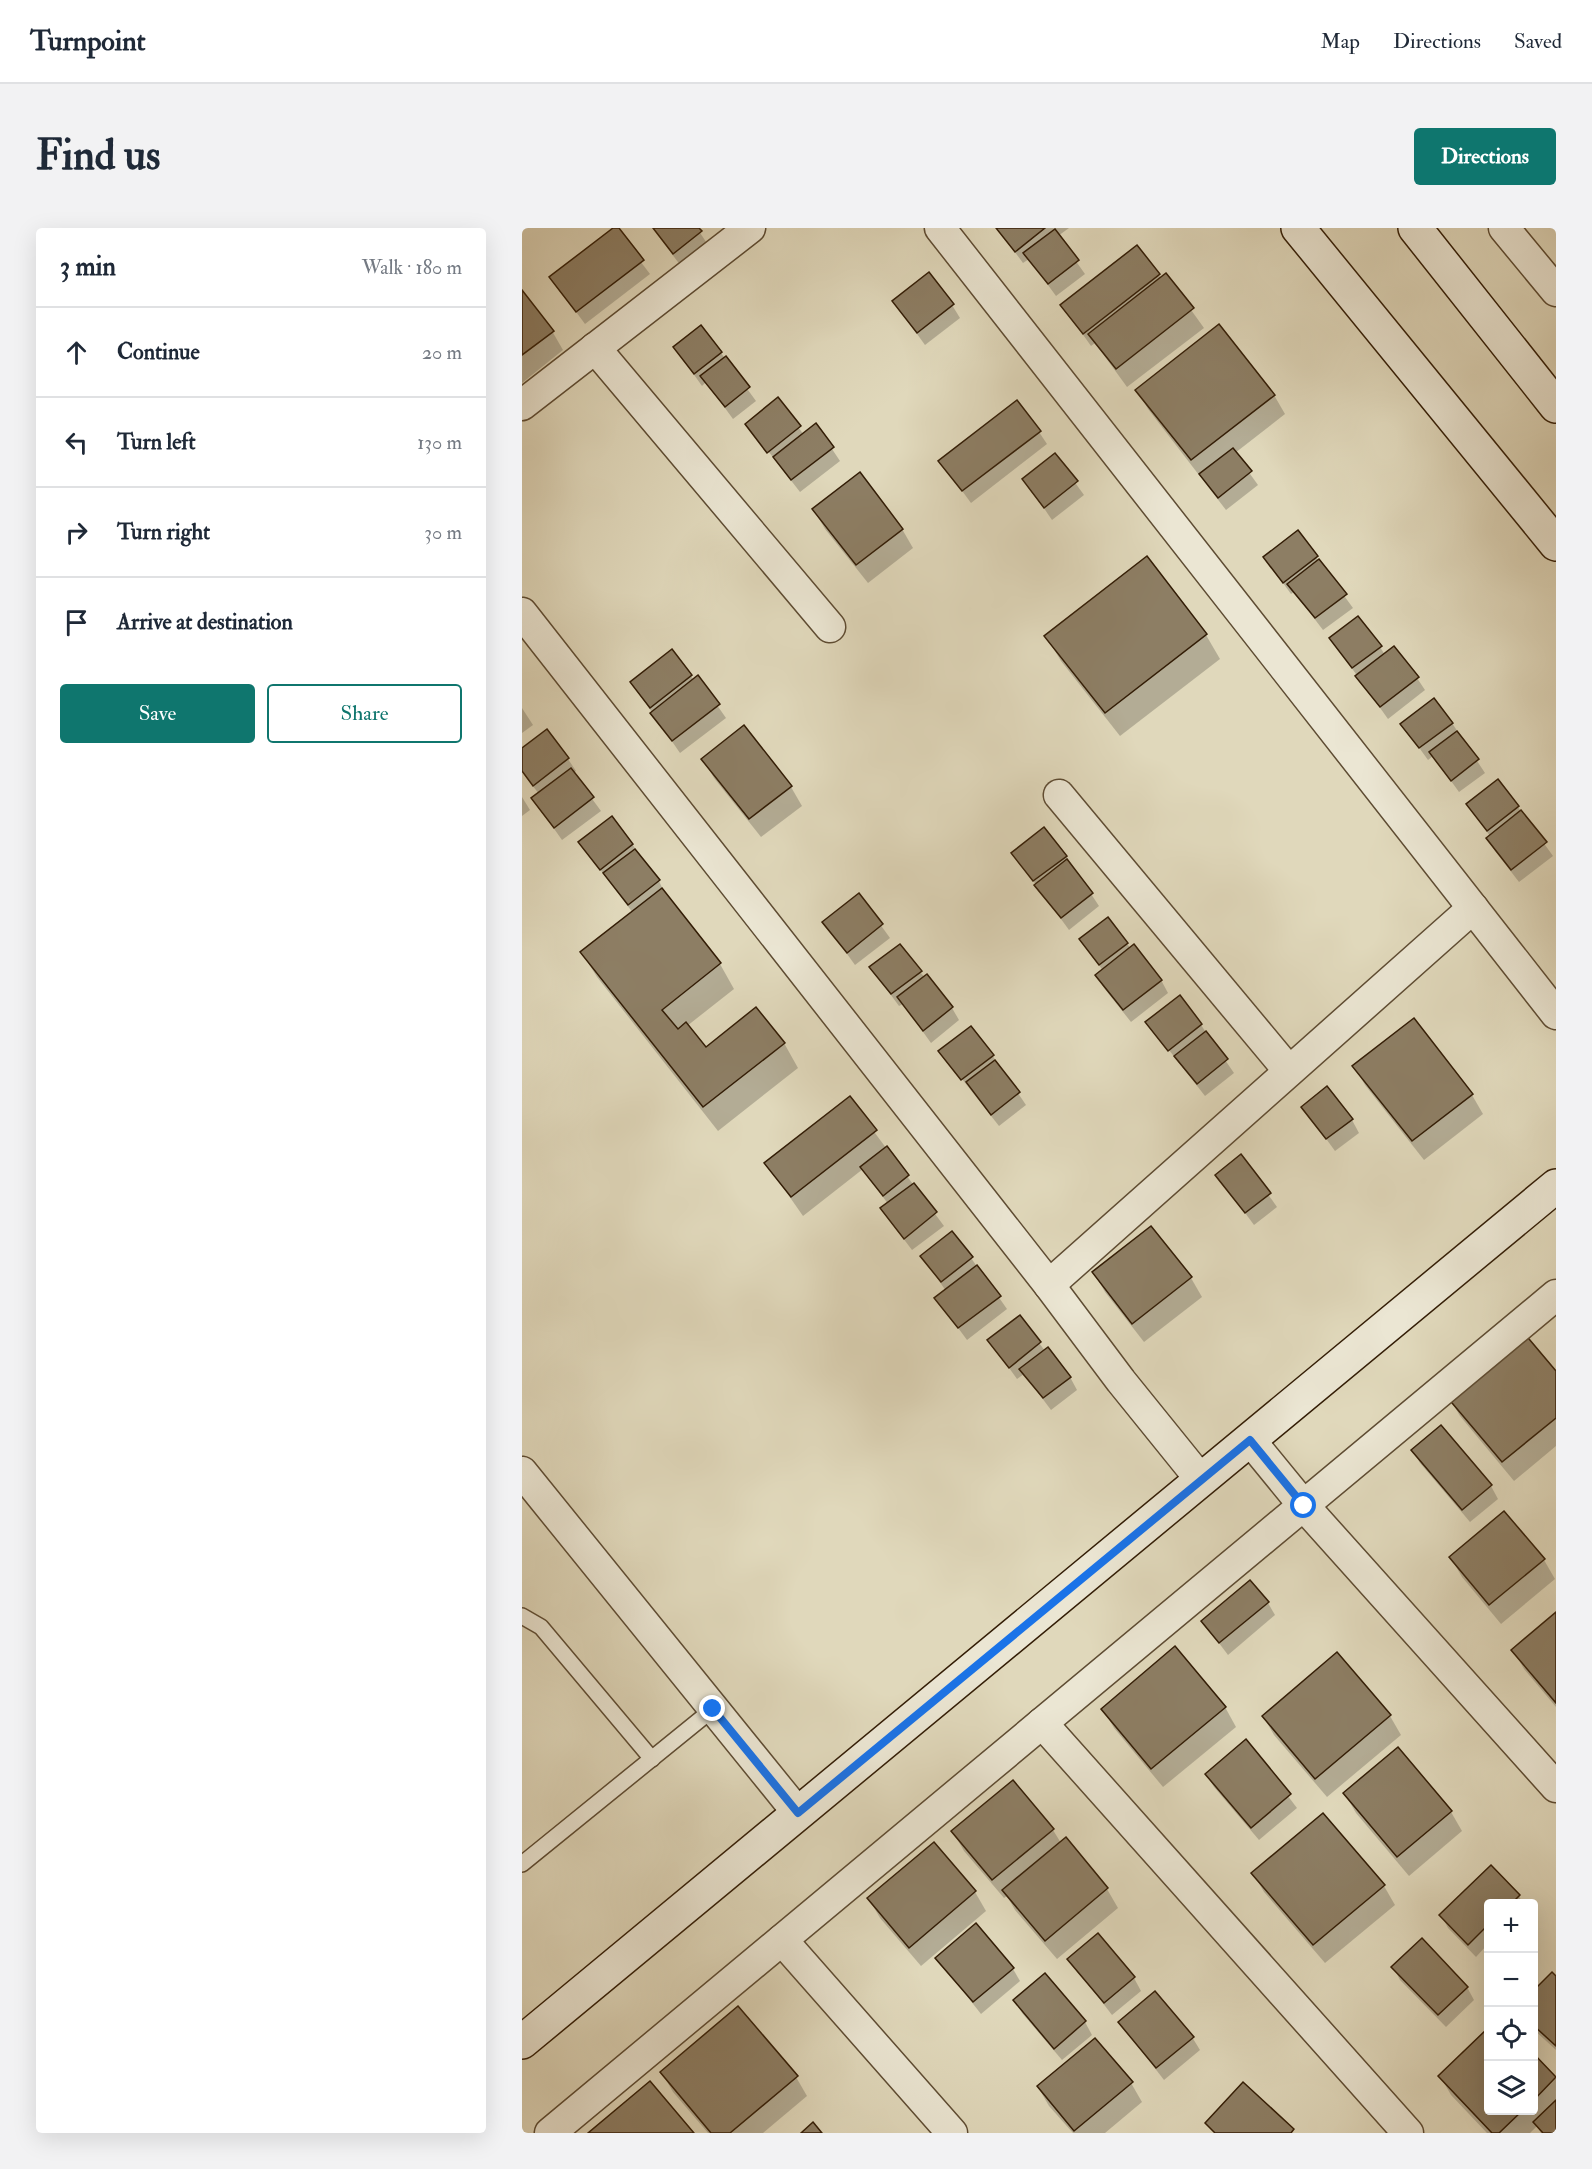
<!DOCTYPE html>
<meta charset="utf-8">
<style>
body{margin:0;font-family:"IM FELL Double Pica",serif;background:#f2f2f3;color:#1f2937}
.controls{position:absolute;right:18px;bottom:18px;display:grid;overflow:hidden;border-radius:6px;box-shadow:0 6px 24px #0002}
.controls button{width:54px;height:54px;display:grid;place-items:center;padding:0;border:0;border-bottom:2px solid #e0e1e3;background:#fff;color:#1f2937;font:30px sans-serif}
.stop{position:absolute;width:18px;height:18px;margin:-14px;border:4px solid #1a73e8;border-radius:50%;background:#fff}
.stop.end{background:#1a73e8;border-color:#fff;box-shadow:0 2px 6px #0008}
.list{margin:0;padding:0;list-style:none}
h2{display:flex;justify-content:space-between;align-items:center;height:78px;margin:0;padding:0 24px;font-size:26px}
h2 small{font-size:20px;font-weight:400;color:#747a83}
.list li{display:grid;grid-template-columns:39px 1fr auto;gap:18px;align-items:center;box-sizing:border-box;height:90px;padding:0 24px;border-top:2px solid #e0e1e3}
.list b{display:block;font-size:22px;white-space:nowrap}
.list em{font-size:20px;font-style:normal;color:#747a83}
.actions{display:flex;gap:12px;padding:18px 24px}
.actions a{flex:1;padding:14px 0;border:2px solid #0f766e;border-radius:6px;text-align:center;font-size:21px;color:#0f766e}
.actions .main{background:#0f766e;color:#fff}
.icon{flex:none;width:33px;height:33px;fill:none;stroke:currentColor;stroke-width:2;stroke-linecap:round;stroke-linejoin:round}
.map{position:relative;flex:none;width:1034px;height:1905px;overflow:hidden;border-radius:6px}
header{display:flex;align-items:center;gap:36px;box-sizing:border-box;height:84px;padding:0 30px;background:#fff;border-bottom:2px solid #e0e1e3}
header strong{font-size:28px}
nav{display:flex;gap:33px;margin-inline-start:auto;font-size:21px}
.intro{display:flex;align-items:center;justify-content:space-between;box-sizing:border-box;height:144px;padding:0 36px}
h1{margin:0;font-size:42px}
.button{padding:15px 27px;border-radius:6px;background:#0f766e;color:#fff;font-size:21px;font-weight:700}
main{display:flex;gap:36px;padding:0 36px}
aside{flex:1;background:#fff;border-radius:6px;box-shadow:0 6px 24px #0002}
.map>svg:first-child{display:block}
</style>
<header>
<strong>Turnpoint</strong>
<nav><a>Map</a><a>Directions</a><a>Saved</a></nav>
</header>
<div class="intro"><h1>Find us</h1><a class="button">Directions</a></div>
<main>
<aside>
<h2>3 min<small>Walk · 180 m</small></h2>
<ul class="list">
<li><svg class="icon" aria-label="ahead" viewBox="0 0 24 24"><path d="M12 20V5M6 11l6-6 6 6"/></svg><div><b>Continue</b></div><em>20 m</em></li>
<li><svg class="icon" aria-label="left" viewBox="0 0 24 24"><path d="M17 20v-9H6M10 6l-5 5 5 5"/></svg><div><b>Turn left</b></div><em>130 m</em></li>
<li><svg class="icon" aria-label="right" viewBox="0 0 24 24"><path d="M7 20v-9h11M14 6l5 5-5 5"/></svg><div><b>Turn right</b></div><em>30 m</em></li>
<li><svg class="icon" aria-label="arrive" viewBox="0 0 24 24"><path d="M6 21V4h12l-3 4 3 4H6"/></svg><div><b>Arrive at destination</b></div></li>
</ul>
<div class="actions"><a class="main">Save</a><a>Share</a></div>
</aside>
<div class="map">
<svg width="1034" height="1905" viewBox="0 0 1034 1905">
<rect width="100%" height="100%" fill="#e0d8bb"/>
<filter id="stains"><feTurbulence type="fractalNoise" baseFrequency=".00333" numOctaves="4"/><feColorMatrix values="0 0 0 0 .2 0 0 0 0 .09 0 0 0 0 .02 0 0 0 .5 -.17"/></filter>
<radialGradient id="worn" r=".72"><stop offset=".6" stop-color="#630" stop-opacity="0"/><stop offset="1" stop-color="#630" stop-opacity=".3"/></radialGradient>
<!-- shadow -->
<g fill="#0003">
<path d="M93,0L128,46L63,96L29,50Z"/>
<path d="M130,0H175L186,17L159,38Z"/>
<path d="M475,0H547L536,8L563,46L534,68L507,31L501,35Z"/>
<path d="M637,47L639,51L644,47L682,100L605,159L573,115L569,118L540,77Z"/>
<path d="M0,64L30,103L41,122L0,155Z"/>
<path d="M372,74L430,77L438,90L403,117Z"/>
<path d="M153,120L199,125L234,173L211,191L184,154L180,158Z"/>
<path d="M615,162L752,167L763,186L713,225L736,257L704,282L626,181Z"/>
<path d="M256,172L282,207L294,197L318,233L278,264L225,196Z"/>
<path d="M517,204L525,216L449,275L418,233Z"/>
<path d="M533,227L562,267L530,292L502,251Z"/>
<path d="M292,282L380,301L391,320L346,355L303,301Z"/>
<path d="M794,329L831,380L801,402L772,364L769,366L743,330Z"/>
<path d="M684,407L698,431L598,508L539,433L524,408Z"/>
<path d="M809,411L858,419L863,427L895,450L903,462L866,491Z"/>
<path d="M169,448L172,453L176,450L204,490L158,525L109,454Z"/>
<path d="M0,480L11,497L0,505Z"/>
<path d="M930,495L963,545L937,564L911,528L906,532L880,496Z"/>
<path d="M222,499L269,559L280,578L239,609L192,550L181,531Z"/>
<path d="M0,522L46,531L54,543L51,545L79,583L40,612L11,571L17,566L0,544Z"/>
<path d="M0,569L8,582L0,588Z"/>
<path d="M946,577L996,579L1031,628L997,654L973,623L966,610L968,608Z"/>
<path d="M58,615L110,616L137,653L143,666L198,736L212,761L165,798L184,821L262,815L276,840L196,903L75,749L60,725L111,685Z"/>
<path d="M491,625L544,628L577,678L547,702Z"/>
<path d="M337,667L368,710L333,737L302,694Z"/>
<path d="M559,711L605,716L639,752L646,765L609,794L582,760L575,748L581,743Z"/>
<path d="M349,740L398,744L430,780L437,792L409,815L381,776L377,778Z"/>
<path d="M625,794L679,797L712,845L683,868Z"/>
<path d="M418,823L470,827L504,877L477,898Z"/>
<path d="M832,838L950,867L961,886L902,932L843,857Z"/>
<path d="M327,870L422,998L390,1022L368,993L360,981L366,976L341,941L281,988L244,935Z"/>
<path d="M781,879L830,892L837,905L813,923Z"/>
<path d="M719,928L755,979L732,997L695,947Z"/>
<path d="M629,1000L669,1050L680,1069L622,1114L583,1064L572,1045Z"/>
<path d="M400,1028L449,1030L485,1081L445,1112L414,1070L424,1063Z"/>
<path d="M498,1089L523,1123L548,1149L555,1162L529,1182L502,1146L495,1151L467,1112Z"/>
<path d="M1034,1145V1218L992,1253L938,1188L927,1169Z"/>
<path d="M891,1222L969,1258L976,1271L948,1294L898,1235Z"/>
<path d="M929,1330L1022,1332L1033,1351L979,1396L940,1349Z"/>
<path d="M746,1375L753,1387L706,1427L681,1394Z"/>
<path d="M1034,1386V1479L1002,1441L991,1422Z"/>
<path d="M703,1479L714,1499L641,1559L592,1500L581,1481Z"/>
<path d="M741,1488H868L879,1507L805,1569L752,1507Z"/>
<path d="M724,1513L775,1580L737,1612L692,1559L684,1546Z"/>
<path d="M876,1521L929,1584L940,1603L887,1648L834,1585L823,1566Z"/>
<path d="M531,1602L539,1615L543,1611L585,1661L596,1680L535,1731L493,1682L485,1668L482,1670L442,1623L431,1604Z"/>
<path d="M412,1616L453,1664L464,1683L399,1738L358,1690L347,1671Z"/>
<path d="M731,1645L862,1658L873,1677L803,1735L742,1664Z"/>
<path d="M997,1668L1001,1676H966V1716L954,1729L926,1700L919,1687Z"/>
<path d="M415,1730L491,1741L498,1753L459,1786Z"/>
<path d="M547,1731L612,1750L619,1763L590,1787Z"/>
<path d="M871,1739L945,1759L952,1772L924,1799L878,1752Z"/>
<path d="M523,1747L563,1794L570,1807L540,1832L500,1785L493,1773Z"/>
<path d="M1034,1750V1822L1011,1801V1766Z"/>
<path d="M598,1795L670,1809L678,1822L642,1852Z"/>
<path d="M966,1802V1882H1011V1827L1034,1851V1905H1019L1015,1898L1008,1905H965L929,1867L918,1848Z"/>
<path d="M140,1845L274,1849L285,1868L241,1905H186L151,1864Z"/>
<path d="M609,1855L620,1874L583,1905H551L527,1878L516,1859Z"/>
</g>
<!-- building -->
<g fill="#8d7e64" stroke="#331d06" stroke-width="1.5">
<path d="M91,0H97L122,32L54,84L27,49Z"/>
<path d="M131,0H177L180,3L151,26Z"/>
<path d="M474,0H523L493,24Z"/>
<path d="M533,1L557,32L526,56L501,25Z"/>
<path d="M615,17L638,46L561,106L538,77Z"/>
<path d="M407,44L432,76L395,105L370,73Z"/>
<path d="M644,45L672,80L594,141L566,106Z"/>
<path d="M0,62L32,103L0,127Z"/>
<path d="M697,96L753,167L669,232L613,162Z"/>
<path d="M179,97L200,124L172,146L151,119Z"/>
<path d="M204,128L228,159L203,179L178,148Z"/>
<path d="M256,169L279,198L245,225L223,196Z"/>
<path d="M495,172L519,203L440,263L416,233Z"/>
<path d="M294,195L312,219L269,252L251,229Z"/>
<path d="M711,220L730,243L696,270L677,246Z"/>
<path d="M533,225L556,253L522,280L500,251Z"/>
<path d="M338,244L381,301L334,337L290,281Z"/>
<path d="M776,302L796,328L761,355L741,329Z"/>
<path d="M625,328L685,406L583,485L522,408Z"/>
<path d="M797,331L825,366L793,390L765,356Z"/>
<path d="M836,388L860,418L830,440L807,410Z"/>
<path d="M872,418L897,449L858,479L833,448Z"/>
<path d="M150,421L170,447L128,480L108,454Z"/>
<path d="M176,447L198,476L150,513L128,485Z"/>
<path d="M912,470L931,495L897,520L878,496Z"/>
<path d="M222,497L270,558L227,591L179,531Z"/>
<path d="M25,501L47,530L11,558L0,543V520Z"/>
<path d="M935,503L957,531L929,553L907,524Z"/>
<path d="M49,540L72,569L32,600L9,570Z"/>
<path d="M976,551L997,578L965,603L944,576Z"/>
<path d="M999,582L1025,614L989,642L964,610Z"/>
<path d="M90,588L111,616L78,642L56,614Z"/>
<path d="M522,599L545,628L511,653L489,625Z"/>
<path d="M113,621L138,652L106,677L81,645Z"/>
<path d="M545,631L571,665L539,690L512,657Z"/>
<path d="M140,660L199,735L140,782L156,801L164,794L184,819L234,779L263,815L181,879L58,724Z"/>
<path d="M337,665L361,696L325,725L300,694Z"/>
<path d="M586,689L606,715L577,737L557,711Z"/>
<path d="M378,716L400,743L369,766L347,739Z"/>
<path d="M612,716L640,752L601,782L573,747Z"/>
<path d="M405,746L431,779L401,803L375,769Z"/>
<path d="M658,767L680,796L646,823L623,794Z"/>
<path d="M892,790L951,866L890,913L830,838Z"/>
<path d="M449,798L472,827L439,852L416,823Z"/>
<path d="M684,803L706,831L675,856L652,828Z"/>
<path d="M473,832L498,864L469,887L444,854Z"/>
<path d="M805,858L831,891L804,911L779,879Z"/>
<path d="M328,868L355,902L269,969L242,935Z"/>
<path d="M365,918L387,947L361,968L338,939Z"/>
<path d="M719,926L749,965L723,985L693,947Z"/>
<path d="M392,955L415,984L382,1011L358,980Z"/>
<path d="M629,998L670,1049L610,1096L570,1044Z"/>
<path d="M430,1003L451,1029L419,1054L398,1028Z"/>
<path d="M455,1037L479,1068L436,1100L412,1070Z"/>
<path d="M498,1087L519,1114L487,1140L465,1112Z"/>
<path d="M1002,1105L1034,1143V1190L980,1234L925,1169Z"/>
<path d="M526,1119L549,1149L521,1170L497,1141Z"/>
<path d="M919,1197L970,1257L940,1282L889,1222Z"/>
<path d="M982,1283L1023,1331L967,1377L927,1329Z"/>
<path d="M728,1352L747,1374L697,1415L679,1393Z"/>
<path d="M1034,1384V1475L989,1422Z"/>
<path d="M653,1418L704,1479L629,1541L579,1481Z"/>
<path d="M815,1424L869,1487L793,1551L740,1488Z"/>
<path d="M724,1511L769,1566L729,1600L683,1546Z"/>
<path d="M876,1519L930,1583L875,1629L821,1565Z"/>
<path d="M491,1552L532,1601L470,1652L429,1603Z"/>
<path d="M801,1585L863,1657L791,1717L729,1645Z"/>
<path d="M544,1609L586,1660L523,1713L480,1662Z"/>
<path d="M412,1614L454,1663L387,1720L345,1670Z"/>
<path d="M969,1637L998,1667L989,1676H966V1697L946,1717L917,1687Z"/>
<path d="M454,1695L492,1740L451,1774L413,1730Z"/>
<path d="M576,1705L613,1749L582,1775L545,1731Z"/>
<path d="M900,1710L946,1759L916,1787L869,1739Z"/>
<path d="M1030,1744L1034,1748V1818L1011,1797V1763Z"/>
<path d="M523,1745L564,1793L532,1821L491,1772Z"/>
<path d="M633,1763L672,1809L634,1840L596,1794Z"/>
<path d="M216,1778L276,1848L208,1905H189L138,1844Z"/>
<path d="M966,1800V1882H1001L977,1905H970L916,1848Z"/>
<path d="M573,1810L611,1854L552,1903L515,1858Z"/>
<path d="M1011,1825L1034,1849L1011,1873Z"/>
<path d="M128,1853L172,1905H66Z"/>
<path d="M721,1854L772,1901L769,1905H693L683,1895Z"/>
<path d="M1034,1872V1905H1021L1011,1894Z"/>
<path d="M291,1894L300,1905H279Z"/>
</g>
<g fill="none" stroke-linecap="round" stroke-linejoin="round">
<!-- lane casing -->
<g stroke="#5e4c33" stroke-width="18">
<g id="lane">
<path d="M0,1388L19,1399L130,1531"/>
<path d="M0,1636L191,1481"/>
</g>
</g>
<!-- street casing -->
<g stroke="#5e4c33" stroke-width="33">
<g id="street">
<path d="M418,0L1034,786"/>
<path d="M982,0L1034,63"/>
<path d="M73,120L308,399"/>
<path d="M0,177L228,0"/>
<path d="M0,385L527,1057L599,1153L679,1252"/>
<path d="M537,567L767,843"/>
<path d="M527,1057L951,680"/>
<path d="M728,1212L782,1278L1034,1559"/>
<path d="M0,1244L276,1585"/>
<path d="M520,1495L886,1905"/>
<path d="M260,1712L430,1905"/>
<path d="M28,1905L1034,1067"/>
</g>
</g>
<!-- secondary casing -->
<g stroke="#331d06" stroke-width="36">
<g id="secondary">
<path d="M776,0L1034,316"/>
<path d="M893,0L1034,178"/>
<path d="M0,1814L1034,958"/>
</g>
</g>
<!-- lane -->
<use href="#lane" stroke="#ebe6d3" stroke-width="15"/>
<!-- street -->
<use href="#street" stroke="#ebe6d3" stroke-width="30"/>
<!-- secondary -->
<use href="#secondary" stroke="#ebe6d3" stroke-width="33"/>
</g>
<g fill="none" stroke-linecap="round" stroke-linejoin="round">
<!-- route -->
<path stroke="#1a73e8" stroke-width="8" d="M191,1481L276,1585L728,1212L782,1278"/>
</g>
<rect width="100%" height="100%" filter="url(#stains)"/>
<rect width="100%" height="100%" fill="url(#worn)"/>
</svg>
<div class="controls">
<button>+</button>
<button>−</button>
<button><svg class="icon" aria-label="locate" viewBox="0 0 24 24"><circle cx="12" cy="12" r="6"/><path d="M12 2v4M12 18v4M2 12h4M18 12h4"/></svg></button>
<button><svg class="icon" aria-label="layers" viewBox="0 0 24 24"><path d="M12 4l9 5-9 5-9-5zM3 14l9 5 9-5"/></svg></button>
</div>
<div class="stop" style="left:782px;top:1278px"></div>
<div class="stop end" style="left:191px;top:1481px"></div>
</div>
</main>
